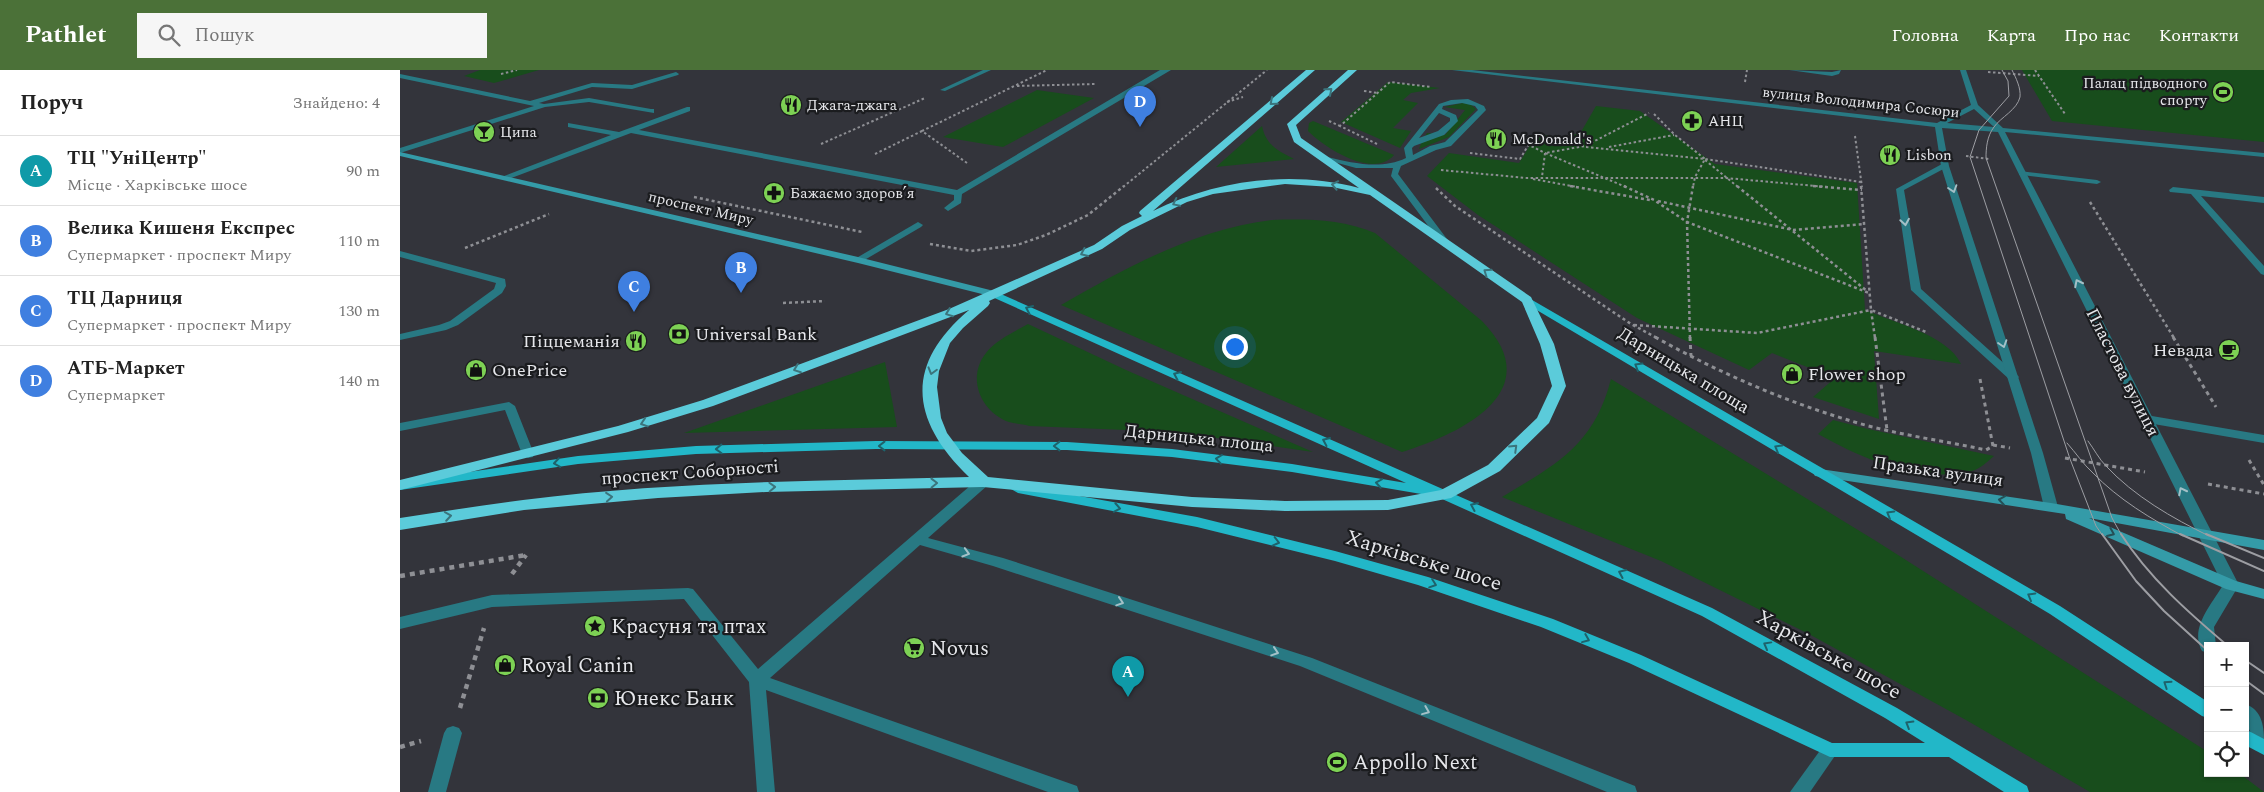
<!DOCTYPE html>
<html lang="uk">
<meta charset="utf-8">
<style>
body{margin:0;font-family:Spectral,serif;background:#f6f6f6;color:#222}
.controls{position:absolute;right:15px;bottom:15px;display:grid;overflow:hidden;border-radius:0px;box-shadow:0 1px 4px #0004}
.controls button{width:45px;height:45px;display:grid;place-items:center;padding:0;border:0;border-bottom:1px solid #e0e0e0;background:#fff;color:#222;font:25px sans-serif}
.you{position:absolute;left:834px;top:276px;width:18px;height:18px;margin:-12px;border:4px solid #fff;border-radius:50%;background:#1a73e8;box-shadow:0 0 0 8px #1a73e833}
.badge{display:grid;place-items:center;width:32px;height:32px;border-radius:50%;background:#4b7138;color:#fff;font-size:16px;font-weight:700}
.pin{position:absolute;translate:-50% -41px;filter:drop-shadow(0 1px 2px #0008)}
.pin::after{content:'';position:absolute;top:26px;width:18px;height:15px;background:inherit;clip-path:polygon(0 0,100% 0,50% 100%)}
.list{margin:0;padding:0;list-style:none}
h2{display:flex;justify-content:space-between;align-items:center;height:65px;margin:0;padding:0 20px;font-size:21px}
h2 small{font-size:16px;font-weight:400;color:#767676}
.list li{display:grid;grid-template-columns:32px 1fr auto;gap:15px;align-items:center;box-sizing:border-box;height:70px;padding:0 20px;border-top:1px solid #e0e0e0}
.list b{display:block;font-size:19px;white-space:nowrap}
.list p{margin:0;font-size:16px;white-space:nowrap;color:#767676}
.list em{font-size:16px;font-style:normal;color:#767676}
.icon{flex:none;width:28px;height:28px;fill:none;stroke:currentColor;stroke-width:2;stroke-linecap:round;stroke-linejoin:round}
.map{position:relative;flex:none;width:1864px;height:722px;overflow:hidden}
header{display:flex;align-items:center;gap:30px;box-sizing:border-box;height:70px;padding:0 25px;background:#4b7138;color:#fff}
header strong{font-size:24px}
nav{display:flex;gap:28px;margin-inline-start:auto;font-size:18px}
.search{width:350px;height:45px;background:#f6f6f6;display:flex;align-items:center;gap:12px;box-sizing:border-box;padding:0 18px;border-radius:0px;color:#767676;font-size:19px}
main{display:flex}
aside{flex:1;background:#fff}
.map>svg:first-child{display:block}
</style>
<header>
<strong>Pathlet</strong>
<div class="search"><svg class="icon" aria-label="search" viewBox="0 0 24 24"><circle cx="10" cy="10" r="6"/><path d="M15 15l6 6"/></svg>Пошук</div>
<nav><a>Головна</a><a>Карта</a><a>Про нас</a><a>Контакти</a></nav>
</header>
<main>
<aside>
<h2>Поруч<small>Знайдено: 4</small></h2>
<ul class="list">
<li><span class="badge" style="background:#0f9aa8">A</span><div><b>ТЦ &quot;УніЦентр&quot;</b><p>Місце · Харківське шосе</p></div><em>90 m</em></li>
<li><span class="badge" style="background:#3f7fe0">B</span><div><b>Велика Кишеня Експрес</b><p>Супермаркет · проспект Миру</p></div><em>110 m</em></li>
<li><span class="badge" style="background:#3f7fe0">C</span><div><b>ТЦ Дарниця</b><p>Супермаркет · проспект Миру</p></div><em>130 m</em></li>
<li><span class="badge" style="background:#3f7fe0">D</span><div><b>АТБ-Маркет</b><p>Супермаркет</p></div><em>140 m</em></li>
</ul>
</aside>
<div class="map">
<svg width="1864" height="722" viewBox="0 0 1864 722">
<rect width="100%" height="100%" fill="#33343b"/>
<!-- green -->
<g fill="#184d1c">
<path d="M80,0H139L94,13L64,6Z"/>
<path d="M1622,0H1864V72L1652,51Z"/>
<path d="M988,12L1040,18L1011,23L1003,30L1018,33L993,58L1011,61L1000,78L941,52Z"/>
<path d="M637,20L694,28L603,77L543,67Z"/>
<path d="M1063,33L1070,34L1076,39L1049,67L1019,79L1022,71L1027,63L1045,65L1065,40L1044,37Z"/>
<path d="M1196,36L1240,41L1315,94L1457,113L1465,240C1492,252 1548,265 1561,294L1474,281L1479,349L1413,327L1435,308L1372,283L1349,300L1237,248L1078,145L1027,106L1049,83L1119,93L1137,64L1165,68L1181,62Z"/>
<path d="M913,51L994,85C974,109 926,79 908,61L909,53Z"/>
<path d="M862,56C866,75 878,81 894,89L816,97Z"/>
<path d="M872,150C907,149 941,149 975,163L1082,251C1150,321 1062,363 1002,382L661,235C727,197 796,159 872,150Z"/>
<path d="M628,254L726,300L913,382L775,362L629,356C623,354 615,354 609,352C581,342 566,308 586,283C596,270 614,262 628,254Z"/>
<path d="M485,292L497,357L284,363Z"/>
<path d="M1211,309L1476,471L1808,682V703H1839L1864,722H1690L1566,650L1407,563L1261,491L1102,427C1157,394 1194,375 1211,309Z"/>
<path d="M1433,350L1468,359L1594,386C1588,391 1580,399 1572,401C1520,414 1463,389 1418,364Z"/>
</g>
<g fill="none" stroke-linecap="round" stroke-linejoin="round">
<!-- path-far3 -->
<g stroke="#8e8f94" stroke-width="2" stroke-dasharray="2.5 2.5" stroke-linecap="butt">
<path d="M1635,0L1665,44"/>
<path d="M1588,2L1639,6"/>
<path d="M101,4L117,0"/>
<path d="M1345,12L1347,0"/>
<path d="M617,16L695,14"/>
<path d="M964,21L978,23"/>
<path d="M827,32L843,27"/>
<path d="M1254,44L1275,65L1305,89L1295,107L1293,117"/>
<path d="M929,51L940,56"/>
<path d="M1455,66L1462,117"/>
<path d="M421,74L525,28"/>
<path d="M977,74L940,56L990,12L1031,17"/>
<path d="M1127,74L1145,83L1142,107"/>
<path d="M1186,77L1305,89L1461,112"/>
<path d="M1209,77L1274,65"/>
<path d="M1070,83L1120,89L1129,74"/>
<path d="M475,84L522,61"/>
<path d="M1566,86L1589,89"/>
<path d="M1305,90L1338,117"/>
<path d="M567,93L522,61L647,0"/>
<path d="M1041,100L1127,108H1326L1427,117"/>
<path d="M1133,109L1177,117"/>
<path d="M723,117L867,0"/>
<path d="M1226,117L1145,83L1185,76L1249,43"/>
</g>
<!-- path-far2 -->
<g stroke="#8e8f94" stroke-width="2.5" stroke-dasharray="3 3" stroke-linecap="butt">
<path d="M1170,116L1250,130"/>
<path d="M1224,116L1254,130L1287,152L1469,223"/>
<path d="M1337,116L1467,221"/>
<path d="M1413,116L1462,120"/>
<path d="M1461,116L1471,240L1526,262"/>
<path d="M1036,118L1055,136L1231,254L1257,268"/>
<path d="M294,127L462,162"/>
<path d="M1258,131L1393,160L1465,154"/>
<path d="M1690,132L1774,268"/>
<path d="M530,174L571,181L617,175L646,165L688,145L724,116"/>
<path d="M65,178L149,144"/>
<path d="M383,233L425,231"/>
<path d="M1234,255L1357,263L1471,240L1475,268"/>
<path d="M1290,268L1287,152L1293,116"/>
</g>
<!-- path-far1 -->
<g stroke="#8e8f94" stroke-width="3" stroke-dasharray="4 4" stroke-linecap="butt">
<path d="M1255,267C1316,301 1381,330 1448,350C1492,364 1540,370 1586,380L1593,376L1580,309"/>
<path d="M1290,267L1291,286"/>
<path d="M1475,267L1487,360"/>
<path d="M1773,267L1816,337"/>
<path d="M1593,375L1610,378"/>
<path d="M1665,388L1745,402"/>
<path d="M1849,390L1864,415"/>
<path d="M1808,414L1864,424"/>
</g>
<!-- path -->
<g stroke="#8e8f94" stroke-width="4.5" stroke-dasharray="5 5" stroke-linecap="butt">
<path d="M112,504L126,485"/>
<path d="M0,506L126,485"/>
<path d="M60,638L84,558"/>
<path d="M0,677L21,671"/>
</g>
<!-- lane -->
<g fill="#287983" fill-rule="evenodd">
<path d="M583,0H591L545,21L540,20Z"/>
<path d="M760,0H771L562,124L561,133L548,141L544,138L554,130V125L231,63L106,110L99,108L211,65L168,57V53L219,62L287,37H290V41L239,60L557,120Z"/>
<path d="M1389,0L1432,2L1441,0L1439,4L1432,6Z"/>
<path d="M276,2L279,4L278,5L232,19L192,17L139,33L144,34L189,28L251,39H254V43L189,32L145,37L0,83V78L134,36L0,8V4L130,31L192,13L232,15Z"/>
<path d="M1068,29L1084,36L1086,40L1051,76L1036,80L1001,96L998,104L1050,173V177H1044L991,106L993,98H956L923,89L927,87C953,93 981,100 1006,88L1004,78L1039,34L1051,30ZM1062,33L1075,36L1078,40L1045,72L1030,76L1013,85L1012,78L1014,76L1044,65L1058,51L1056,45L1042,39L1043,36ZM1039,43L1050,48V51L1038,61L1019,68Z"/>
<path d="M1542,94L1549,96L1504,120L1521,219L1617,305L1619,307L1617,309H1609L1511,220L1496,119Z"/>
<path d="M1619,101L1697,110L1701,112L1697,114L1622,105H1619Z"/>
<path d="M1773,117L1864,127V133L1801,126L1864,196V205L1861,204L1791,124L1770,122L1769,120Z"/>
<path d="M518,152L523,155L521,157L461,192H455L453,190Z"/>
<path d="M0,181L105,209L106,216L102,223L58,255L46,260L0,270V264L39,255L50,251L94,219L96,213L0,187Z"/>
<path d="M1746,345L1864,365V373L1742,352L1740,349Z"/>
<path d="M583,408L590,412L588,415L528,468L603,488L912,588L1235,716L1237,722H1207L900,596L593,496L520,475L370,608L677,716L679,722H648L366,620L375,722H357L349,612L284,529L92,537L0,559V547L92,525L288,518L293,519L358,599L578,409Z"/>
<path d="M53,656L59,658L62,663L46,722H28L44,663L47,658Z"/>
<path d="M1430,673L1436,675L1439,680L1410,722H1390L1424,675Z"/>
</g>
<!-- street -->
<g fill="#287983" fill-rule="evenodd">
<path d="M1052,0H1072L1537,53L1571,35L1560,0H1566L1578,35L1603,58L1864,83V87L1605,62L1839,515L1814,557L1816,576H1808V583L1802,581C1789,558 1812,534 1823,515L1598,62L1542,58L1549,96L1643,383L1658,437L1651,441L1644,437L1631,383L1541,96L1535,57ZM1574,39L1594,57L1547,53Z"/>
<path d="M109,332L115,336L134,384L133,387L128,388L122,384L105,340L0,361V353Z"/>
<path d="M1845,634C1863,640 1864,658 1864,673C1847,667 1845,650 1845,634Z"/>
</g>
<!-- secondary -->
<g fill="#349ba8" fill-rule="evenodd">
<path d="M0,82L458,187L598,222L599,224L594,227L458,193L0,86Z"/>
<path d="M1420,399L1651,433L1864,470V480L1689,448L1836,511L1864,519V529L1826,519L1666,449L1665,444L1415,406L1413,403L1415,400Z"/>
</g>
<!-- primary -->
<g fill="#22b7c8" fill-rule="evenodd">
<path d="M594,221L1312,538L1497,638L1627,716L1629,722H1604L1549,687H1430L1229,593L1141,557L1018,515L935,491L797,457L618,423L611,419L618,415L797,447L935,481L1028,507L1153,549L1241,585L1432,673H1525L1485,648L1302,546L1031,424L1027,425L892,402L772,387L667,380L476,379L296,384L178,394L0,420V412L178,386L296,376L476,371L667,372L772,379L892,394L1006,413L590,226V222Z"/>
<path d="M1127,227L1660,536L1808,632V648L1802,646L1650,544L1123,232L1122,230Z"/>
<path d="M1845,659L1864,669V685L1845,675Z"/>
</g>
<!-- highway -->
<path fill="#5bcbda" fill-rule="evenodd" d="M906,0H915L753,141C816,110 891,100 959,118L894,72L887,54L948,0H957L896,55L901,68L1131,227L1154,274L1166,316L1149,353L1100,401L1051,428L988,440L885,441L792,437L583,417L366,422L258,428L124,440L0,460V448C41,442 82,435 123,430C271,411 420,411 569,407C510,350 504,295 569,240L313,336L228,362L0,420V410L218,356L303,330L549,239L694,175L722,156L742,146L739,143L740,141ZM885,114L932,117L970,125L1122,232L1140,274L1152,316L1137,348L1088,395L1041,420L988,430L885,431L792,427L588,407L562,383L547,363L541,348L537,317L539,301L550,273L563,258L588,236L590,233L589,231L702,179L730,160L787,132L813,124Z"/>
<!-- tram-far1 -->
<g stroke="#9d9ea3" stroke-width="1">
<path d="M1602,0L1608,11L1609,26L1579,60L1570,87L1670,389L1696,456L1703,466"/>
<path d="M1612,0C1616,8 1621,18 1620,27C1617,40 1601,47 1594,57C1587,66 1586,78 1586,88L1712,448L1722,466"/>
<path d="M1688,371C1694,379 1699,389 1706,396C1734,426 1772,448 1809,466"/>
<path d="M1667,373C1676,383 1683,394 1693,403C1718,429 1751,449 1783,466"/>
</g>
<!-- tram -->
<g stroke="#9d9ea3" stroke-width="2">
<path d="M1702,464L1736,511L1764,541L1808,581"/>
<path d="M1721,464C1749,508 1789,543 1828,576"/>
<path d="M1780,464L1864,501"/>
<path d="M1806,464L1864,488"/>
<path d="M1845,590L1864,603"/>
<path d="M1845,610L1864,624"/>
</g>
</g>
<!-- one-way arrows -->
<defs><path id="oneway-chevron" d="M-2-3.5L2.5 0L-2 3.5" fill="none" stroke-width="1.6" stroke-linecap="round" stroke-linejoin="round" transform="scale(1.25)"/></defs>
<g stroke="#3b747c">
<use href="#oneway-chevron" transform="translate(929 21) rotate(-41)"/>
<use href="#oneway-chevron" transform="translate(873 32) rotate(139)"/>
<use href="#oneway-chevron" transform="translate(935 115) rotate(-169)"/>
<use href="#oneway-chevron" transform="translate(776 133) rotate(154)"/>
<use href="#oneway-chevron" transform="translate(684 183) rotate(155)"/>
<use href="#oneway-chevron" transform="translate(1087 202) rotate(-145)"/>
<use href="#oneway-chevron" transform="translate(549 243) rotate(159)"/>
<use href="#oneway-chevron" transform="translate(397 299) rotate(159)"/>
<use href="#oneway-chevron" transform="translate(532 301) rotate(106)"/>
<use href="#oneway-chevron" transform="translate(244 353) rotate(162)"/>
<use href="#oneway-chevron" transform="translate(1114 378) rotate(-44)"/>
<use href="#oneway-chevron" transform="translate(534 413) rotate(-1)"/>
<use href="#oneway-chevron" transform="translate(372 417) rotate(-2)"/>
<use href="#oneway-chevron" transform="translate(209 427) rotate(-5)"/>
<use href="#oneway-chevron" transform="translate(48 446) rotate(-9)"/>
</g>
<g stroke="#a4c0c7">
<use href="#oneway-chevron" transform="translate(1553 119) rotate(72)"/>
<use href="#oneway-chevron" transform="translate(1505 152) rotate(81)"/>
<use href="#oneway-chevron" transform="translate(1678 213) rotate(-117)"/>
<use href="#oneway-chevron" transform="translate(1603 274) rotate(72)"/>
<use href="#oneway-chevron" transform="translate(1782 421) rotate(-117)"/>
<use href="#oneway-chevron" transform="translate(566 483) rotate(16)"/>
<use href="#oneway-chevron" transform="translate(720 532) rotate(18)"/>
<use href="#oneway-chevron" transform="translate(875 582) rotate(18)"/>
<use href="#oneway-chevron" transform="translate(1026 641) rotate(22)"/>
</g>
<g stroke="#1e626b">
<use href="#oneway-chevron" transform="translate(629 239) rotate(-156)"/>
<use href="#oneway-chevron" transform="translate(1238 296) rotate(-149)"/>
<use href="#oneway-chevron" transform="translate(777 305) rotate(-156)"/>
<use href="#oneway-chevron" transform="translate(926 371) rotate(-156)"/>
<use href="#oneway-chevron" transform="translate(482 376) rotate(-180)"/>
<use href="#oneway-chevron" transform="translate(657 376) rotate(180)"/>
<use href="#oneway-chevron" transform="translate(1378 378) rotate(-150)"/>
<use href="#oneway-chevron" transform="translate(319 379) rotate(178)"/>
<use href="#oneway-chevron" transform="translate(819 389) rotate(-173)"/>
<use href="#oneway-chevron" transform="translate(157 393) rotate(172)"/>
<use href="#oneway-chevron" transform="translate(979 413) rotate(-171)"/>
<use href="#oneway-chevron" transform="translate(1074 436) rotate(-156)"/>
<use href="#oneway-chevron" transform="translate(717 438) rotate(11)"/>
<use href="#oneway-chevron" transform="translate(1490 444) rotate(-150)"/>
<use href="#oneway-chevron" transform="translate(876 472) rotate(14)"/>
<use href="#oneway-chevron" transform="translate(1222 503) rotate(-156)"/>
<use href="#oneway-chevron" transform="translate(1033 514) rotate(19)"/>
<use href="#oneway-chevron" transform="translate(1631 526) rotate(-150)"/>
<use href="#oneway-chevron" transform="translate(1186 569) rotate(22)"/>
<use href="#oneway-chevron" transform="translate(1367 575) rotate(-151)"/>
<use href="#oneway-chevron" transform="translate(1767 614) rotate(-146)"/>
<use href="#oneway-chevron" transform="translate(1509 654) rotate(-149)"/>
</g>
<g stroke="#254f56">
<use href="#oneway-chevron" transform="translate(1602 430) rotate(-172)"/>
<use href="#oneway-chevron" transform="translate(1711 463) rotate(23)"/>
</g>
<!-- icons -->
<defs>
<g id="stadium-disc" transform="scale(1.125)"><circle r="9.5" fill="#7dd154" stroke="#1b1c1f"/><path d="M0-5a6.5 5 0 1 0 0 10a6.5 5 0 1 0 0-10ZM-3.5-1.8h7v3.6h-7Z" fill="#111"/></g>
<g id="restaurant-disc" transform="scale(1.125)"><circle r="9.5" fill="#7dd154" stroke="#1b1c1f"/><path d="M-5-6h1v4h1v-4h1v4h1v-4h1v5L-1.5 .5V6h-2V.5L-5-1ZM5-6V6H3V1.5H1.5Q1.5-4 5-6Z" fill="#111"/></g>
<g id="pharmacy-disc" transform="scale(1.125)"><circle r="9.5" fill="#7dd154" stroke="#1b1c1f"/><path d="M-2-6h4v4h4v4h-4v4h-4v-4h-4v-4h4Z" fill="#111"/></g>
<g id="bar-disc" transform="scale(1.125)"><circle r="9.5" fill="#7dd154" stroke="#1b1c1f"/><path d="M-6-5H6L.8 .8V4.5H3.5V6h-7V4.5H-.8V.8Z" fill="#111"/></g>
<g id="bank-disc" transform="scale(1.125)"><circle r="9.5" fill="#7dd154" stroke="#1b1c1f"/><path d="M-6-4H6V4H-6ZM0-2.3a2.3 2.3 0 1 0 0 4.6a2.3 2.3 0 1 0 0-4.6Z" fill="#111"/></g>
<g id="cafe-disc" transform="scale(1.125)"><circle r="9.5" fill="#7dd154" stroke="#1b1c1f"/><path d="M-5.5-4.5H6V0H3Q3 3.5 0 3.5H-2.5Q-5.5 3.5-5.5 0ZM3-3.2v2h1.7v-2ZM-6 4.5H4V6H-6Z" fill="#111"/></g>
<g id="shop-disc" transform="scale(1.125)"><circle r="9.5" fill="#7dd154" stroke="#1b1c1f"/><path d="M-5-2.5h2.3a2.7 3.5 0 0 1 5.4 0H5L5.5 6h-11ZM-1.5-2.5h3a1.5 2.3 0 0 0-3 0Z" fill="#111"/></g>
<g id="sight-disc" transform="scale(1.125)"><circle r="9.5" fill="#7dd154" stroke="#1b1c1f"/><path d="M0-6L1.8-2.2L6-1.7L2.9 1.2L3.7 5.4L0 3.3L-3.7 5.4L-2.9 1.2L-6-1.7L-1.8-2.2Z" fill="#111"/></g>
<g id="supermarket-disc" transform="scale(1.125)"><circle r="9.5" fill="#7dd154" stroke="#1b1c1f"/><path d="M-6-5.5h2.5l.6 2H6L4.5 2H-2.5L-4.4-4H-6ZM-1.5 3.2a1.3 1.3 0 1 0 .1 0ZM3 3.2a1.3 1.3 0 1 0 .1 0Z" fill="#111"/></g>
</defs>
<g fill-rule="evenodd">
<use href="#stadium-disc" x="1823" y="22"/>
<use href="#restaurant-disc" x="391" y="35"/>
<use href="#pharmacy-disc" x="1292" y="51"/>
<use href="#bar-disc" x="84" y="62"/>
<use href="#restaurant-disc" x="1096" y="69"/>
<use href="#restaurant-disc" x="1490" y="85"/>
<use href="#pharmacy-disc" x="374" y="123"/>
<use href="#bank-disc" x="279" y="264"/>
<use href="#restaurant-disc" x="236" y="271"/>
<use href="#cafe-disc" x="1829" y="280"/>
<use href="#shop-disc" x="76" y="300"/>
<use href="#shop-disc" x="1392" y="304"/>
<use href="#sight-disc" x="195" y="556"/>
<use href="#supermarket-disc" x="514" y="578"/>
<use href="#shop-disc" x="105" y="595"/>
<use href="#bank-disc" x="198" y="628"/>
<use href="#stadium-disc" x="937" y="692"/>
</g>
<g text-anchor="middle" stroke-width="4.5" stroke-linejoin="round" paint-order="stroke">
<!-- far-poi labels -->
<g font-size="15" fill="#e6e7eb" stroke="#1b1c1f" text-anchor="start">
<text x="1807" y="18" text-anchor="end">Палац підводного<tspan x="1807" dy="17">спорту</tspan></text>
<text x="407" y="40">Джага-джага</text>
<text x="1308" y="56">АНЦ</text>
<text x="100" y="67">Ципа</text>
<text x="1112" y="74">McDonald's</text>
<text x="1506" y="90">Lisbon</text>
<text x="390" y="128">Бажаємо здоровʼя</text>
</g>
<!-- far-street labels -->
<g font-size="15" fill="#e6e7eb" stroke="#1b1c1f">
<text transform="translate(1461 32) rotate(6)" y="5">вулиця Володимира Сосюри</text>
<text transform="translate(301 138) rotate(13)" y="5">проспект Миру</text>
</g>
<!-- poi labels -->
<g font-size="18" fill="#e6e7eb" stroke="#1b1c1f" text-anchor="start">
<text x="295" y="270">Universal Bank</text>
<text x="220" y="277" text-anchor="end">Піццеманія</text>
<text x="1813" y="286" text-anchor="end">Невада</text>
<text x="92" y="306">OnePrice</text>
<text x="1408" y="310">Flower shop</text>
</g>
<!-- street labels -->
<g font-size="18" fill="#e6e7eb" stroke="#1b1c1f">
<text transform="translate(1284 300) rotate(31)" y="6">Дарницька площа</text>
<text transform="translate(1723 302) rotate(63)" y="6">Пластова вулиця</text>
<text transform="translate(799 368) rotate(6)" y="6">Дарницька площа</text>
<text transform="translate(1538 401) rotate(8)" y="6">Празька вулиця</text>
<text transform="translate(290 402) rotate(-4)" y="6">проспект Соборності</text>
</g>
<!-- near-street labels -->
<g font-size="21" fill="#e6e7eb" stroke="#1b1c1f">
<text transform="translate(1024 490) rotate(17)" y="7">Харківське шосе</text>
<text transform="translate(1429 584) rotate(29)" y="7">Харківське шосе</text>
</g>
<!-- near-poi labels -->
<g font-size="21" fill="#e6e7eb" stroke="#1b1c1f" text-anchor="start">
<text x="211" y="563">Красуня та птах</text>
<text x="530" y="585">Novus</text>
<text x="121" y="602">Royal Canin</text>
<text x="214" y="635">Юнекс Банк</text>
<text x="953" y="699">Appollo Next</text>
</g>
</g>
</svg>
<div class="controls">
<button>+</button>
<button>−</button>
<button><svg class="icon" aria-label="locate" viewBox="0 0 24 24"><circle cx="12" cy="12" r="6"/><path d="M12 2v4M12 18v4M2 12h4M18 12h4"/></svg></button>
</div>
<div class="you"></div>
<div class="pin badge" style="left:728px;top:627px;background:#0f9aa8">A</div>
<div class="pin badge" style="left:341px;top:223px;background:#3f7fe0">B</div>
<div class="pin badge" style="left:234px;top:242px;background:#3f7fe0">C</div>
<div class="pin badge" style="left:740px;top:57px;background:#3f7fe0">D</div>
</div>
</main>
